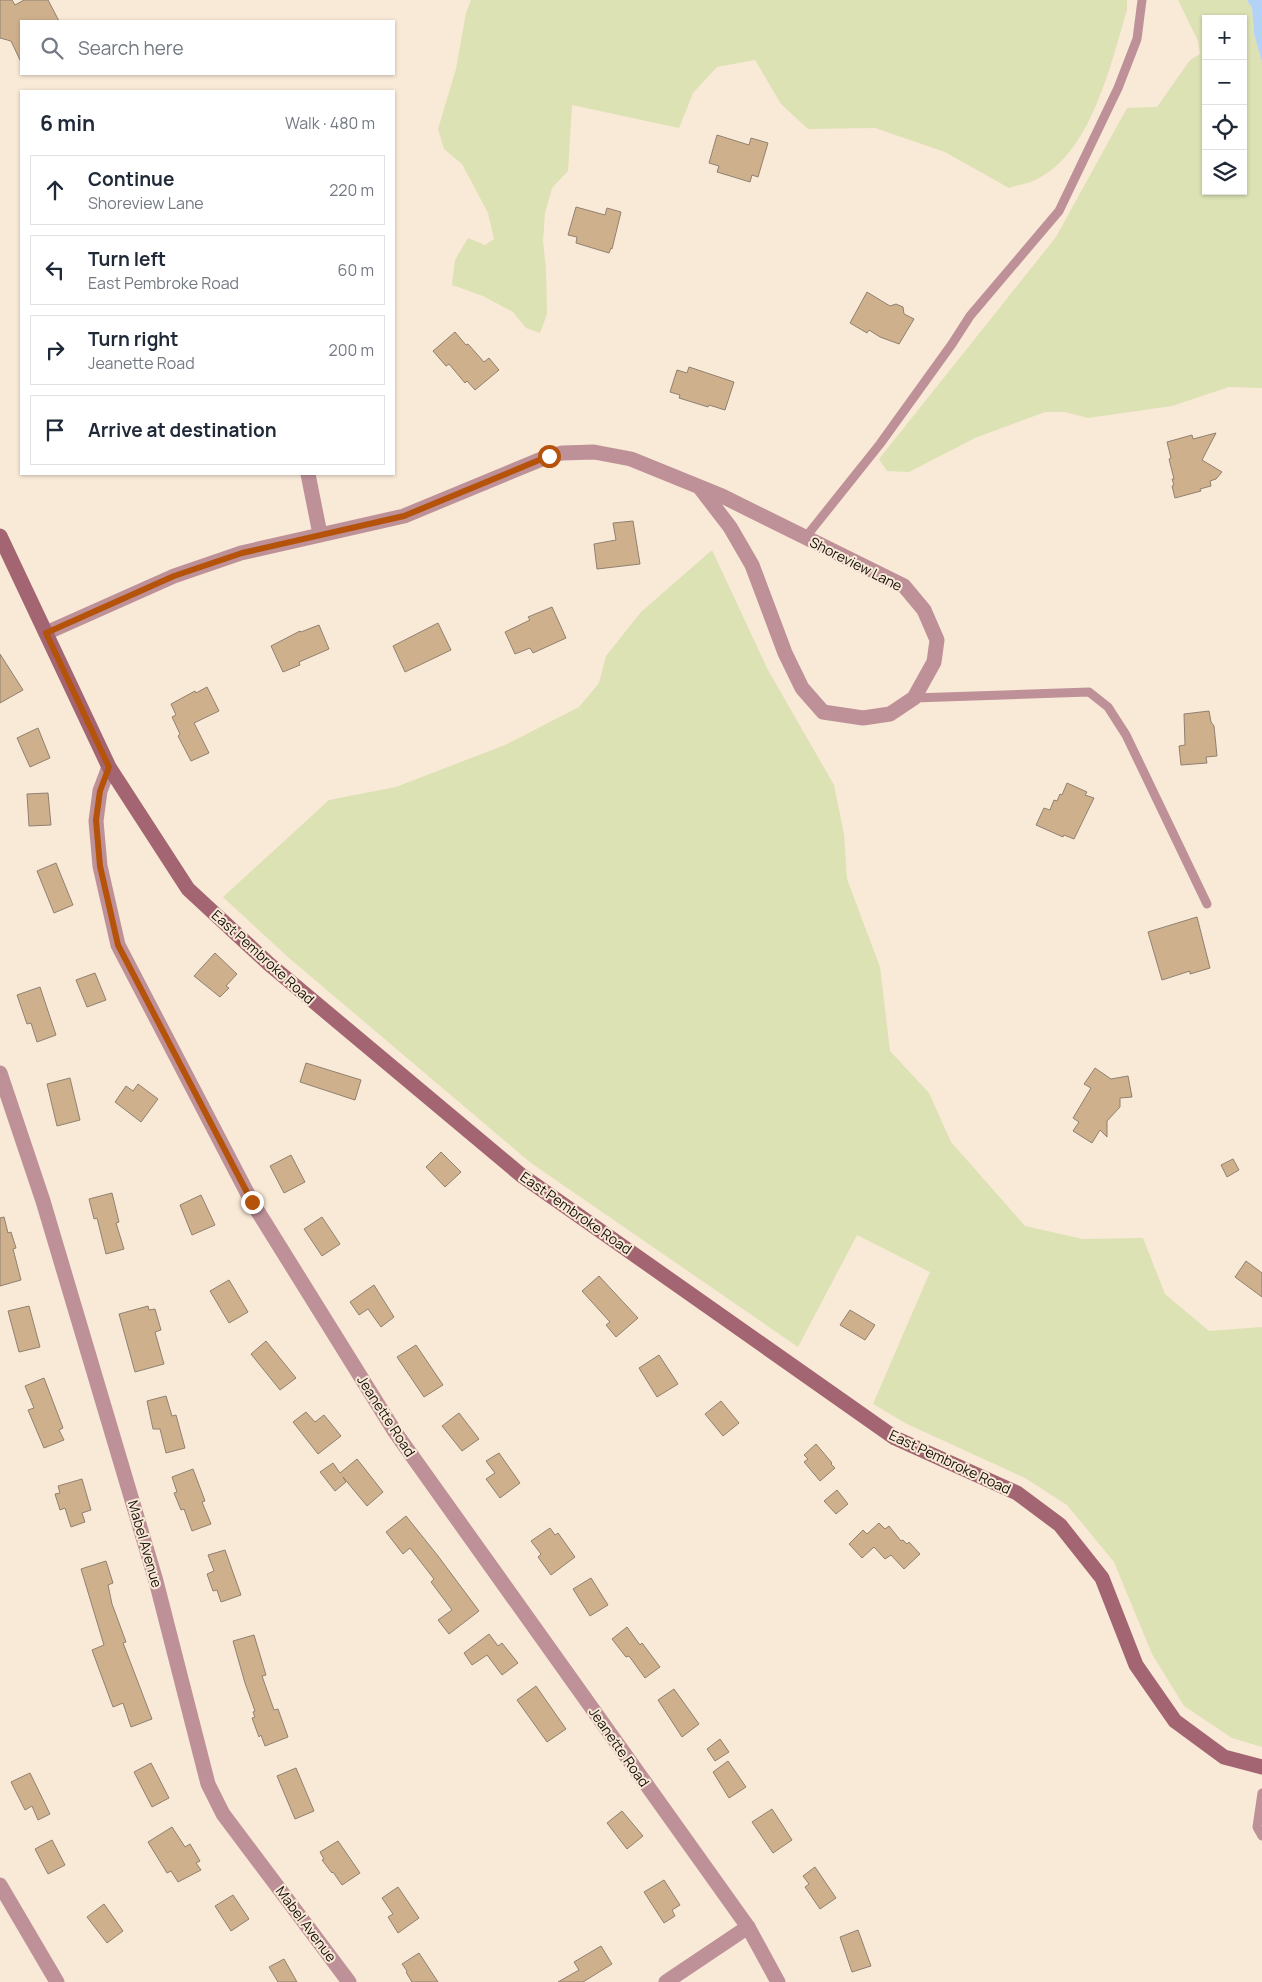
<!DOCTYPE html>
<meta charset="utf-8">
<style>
body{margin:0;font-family:Manrope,sans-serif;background:#f6f6f7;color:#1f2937}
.controls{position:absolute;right:15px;top:15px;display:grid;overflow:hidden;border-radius:0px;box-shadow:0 1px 4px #0004}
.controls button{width:45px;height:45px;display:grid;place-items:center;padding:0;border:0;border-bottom:1px solid #e0e1e3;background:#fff;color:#1f2937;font:25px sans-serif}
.stop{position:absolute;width:15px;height:15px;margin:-11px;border:4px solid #b45309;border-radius:50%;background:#fff}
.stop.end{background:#b45309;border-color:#fff;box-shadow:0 1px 5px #0008}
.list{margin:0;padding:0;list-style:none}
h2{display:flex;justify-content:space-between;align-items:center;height:65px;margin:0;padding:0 20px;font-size:21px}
h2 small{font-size:16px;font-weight:400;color:#747a83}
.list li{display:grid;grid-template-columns:32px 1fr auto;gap:15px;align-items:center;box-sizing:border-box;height:70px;margin:0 10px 10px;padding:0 10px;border:1px solid #e0e1e3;border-radius:0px}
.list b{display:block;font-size:19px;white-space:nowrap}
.list p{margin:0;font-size:16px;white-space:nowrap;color:#747a83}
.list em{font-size:16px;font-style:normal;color:#747a83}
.icon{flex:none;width:28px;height:28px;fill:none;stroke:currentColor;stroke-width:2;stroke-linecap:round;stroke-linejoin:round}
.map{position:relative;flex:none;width:1262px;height:1982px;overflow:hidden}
.search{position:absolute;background:#fff;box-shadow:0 1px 4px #0004;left:20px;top:20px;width:375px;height:55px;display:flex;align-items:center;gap:12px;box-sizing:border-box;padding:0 18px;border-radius:0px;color:#747a83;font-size:19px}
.panel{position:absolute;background:#fff;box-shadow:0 1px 4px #0004;left:20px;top:90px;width:375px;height:385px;border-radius:0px}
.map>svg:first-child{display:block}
</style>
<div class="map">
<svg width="1262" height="1982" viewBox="0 0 1262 1982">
<rect width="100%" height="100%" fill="#f9e9d7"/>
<!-- green -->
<g fill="#dce2b4" fill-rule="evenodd">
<path d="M471,0H1127V10C1111,63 1091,155 1035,180C1027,184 1017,185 1009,188L945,152L875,128L808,129L781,104L755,60L717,67L693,93L679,128L572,105L568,171L552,188L545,213L543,241L546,268L547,314L540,333L526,328L513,312L483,296L452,285L455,260L468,238L485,245L494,239L488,213L462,164L444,149L438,129L456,69L466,13Z"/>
<path d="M1178,0H1247L1252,8L1254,34L1262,62V388L1229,387L1172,406L1088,418L1065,412H1045L975,438L909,472L887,471L879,459L1056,237L1127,108L1157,107L1190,60L1200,54L1198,41ZM1206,19H1243V191H1206Z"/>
<path d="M712,550L768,670L834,785L844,834L847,879L880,967L890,1051L929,1093L951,1142L1025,1226L1083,1239L1143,1238L1165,1294L1209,1331L1262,1327V1747L1232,1738L1184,1706L1152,1654L1114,1562L1067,1505L1025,1478L907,1424L873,1404L930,1272L857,1235L798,1347L531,1163L289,958L223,897L329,800L396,787L505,745L579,707L599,683L606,656L641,612Z"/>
</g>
<!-- water -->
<path fill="#b2d2f6" d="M1247,0H1262V62L1254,34L1252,8Z"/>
<!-- building -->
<g fill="#cfb08c" stroke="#908171">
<path d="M0,0H12L15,5L24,0H48L59,21H21V62L11,41L0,38Z"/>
<path d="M717,135L749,145L751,138L768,143L758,177L752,175L750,182L717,172L719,166L709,163Z"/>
<path d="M576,207L605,215L607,208L621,212L612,249L611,248L609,253L576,243L577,237L568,235Z"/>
<path d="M867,292L890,306L896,304L903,307L904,314L914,319L899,344L880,337L869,330L867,333L850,323Z"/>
<path d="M455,332L466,345L468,344L484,362L489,358L499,370L475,390L467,381L465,383L449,364L446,366L433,351Z"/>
<path d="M689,367L734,382L725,410L709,405L708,407L679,398L680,395L670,392L677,370L687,373Z"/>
<path d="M1216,433L1202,460L1222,472L1216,479L1210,481L1211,486L1200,489L1201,491L1175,498L1172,486L1174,485L1172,479H1174L1169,459L1171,458L1167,442L1192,435L1193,439Z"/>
<path d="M633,521L640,564L597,569L594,544L616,540L613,523Z"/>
<path d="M552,607L566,638L533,653L530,648L515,654L505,632L530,620L528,617Z"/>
<path d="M438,623L451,650L405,672L393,646Z"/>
<path d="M319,625L329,649L299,662L300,665L283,672L271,646L300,631L301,632Z"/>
<path d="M0,654L23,690L0,703Z"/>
<path d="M207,687L219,711L194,723L209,753L191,761L178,736L180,734L172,717L176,715L171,704L195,691L196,693Z"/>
<path d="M1209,711L1211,722L1214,726L1217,756L1206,757L1207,763L1181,765L1179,746L1185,745L1184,714Z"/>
<path d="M38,728L50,758L30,767L17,738Z"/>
<path d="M1067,783L1087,792L1085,795L1094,798L1074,839L1064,835L1063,837L1036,825L1044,808L1050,810L1054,800L1057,801L1060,794L1062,795Z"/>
<path d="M48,793L51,825L29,826L27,794Z"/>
<path d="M56,863L73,905L54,913L37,871Z"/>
<path d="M1197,917L1210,968L1190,974V971L1162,980L1148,932Z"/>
<path d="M215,953L237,974L226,986L229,988L220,997L194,976Z"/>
<path d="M95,973L106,1000L87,1007L76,980Z"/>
<path d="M40,987L56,1035L37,1042L31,1023L27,1024L17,995Z"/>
<path d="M306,1063L361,1080L355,1100L300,1082Z"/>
<path d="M1095,1068L1111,1079L1128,1076L1132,1097L1120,1098V1107L1107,1121V1137L1100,1130L1092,1143L1073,1131L1079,1122L1073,1118L1091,1088L1084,1084Z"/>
<path d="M70,1078L80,1120L57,1126L47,1084Z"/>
<path d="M138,1084L158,1099L141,1122L115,1102L126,1086L133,1091Z"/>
<path d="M441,1152L461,1172L445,1187L426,1167Z"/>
<path d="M291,1155L305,1182L284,1193L270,1166Z"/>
<path d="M1233,1159L1239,1170L1227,1177L1221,1165Z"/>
<path d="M112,1193L119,1222L116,1223L124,1249L106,1254L97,1218L94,1219L89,1199Z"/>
<path d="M201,1195L215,1225L192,1235L180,1205Z"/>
<path d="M4,1217L8,1233L11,1232L16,1248L13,1249L21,1280L0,1286V1218Z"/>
<path d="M322,1217L340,1244L322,1256L304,1229Z"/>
<path d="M1246,1261L1262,1273V1297L1235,1277Z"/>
<path d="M599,1276L638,1318L616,1337L606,1325L610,1322L582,1291Z"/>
<path d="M229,1280L248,1312L229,1323L210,1291Z"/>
<path d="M374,1285L394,1317L381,1327L368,1309L359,1315L350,1302Z"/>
<path d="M29,1306L40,1347L19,1352L8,1311Z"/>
<path d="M148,1306L149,1310L155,1309L161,1330L155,1332L164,1364L135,1372L119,1314Z"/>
<path d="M850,1310L875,1325L865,1340L840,1325Z"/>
<path d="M266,1341L296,1378L280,1390L251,1354Z"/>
<path d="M416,1345L443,1385L424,1397L397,1357Z"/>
<path d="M659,1355L678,1384L657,1397L639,1368Z"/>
<path d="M44,1378L63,1428L59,1430L64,1440L44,1448L28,1410L34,1408L25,1386Z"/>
<path d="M166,1396L172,1416L176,1415L185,1448L166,1453L160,1429H153L147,1401Z"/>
<path d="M721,1401L739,1423L723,1436L705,1414Z"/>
<path d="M306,1412L315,1422L324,1415L341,1436L318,1454L293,1422Z"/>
<path d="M459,1413L479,1439L462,1451L442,1426Z"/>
<path d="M816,1444L832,1463L831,1464L835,1468L820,1481L804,1462L808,1459L804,1455Z"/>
<path d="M499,1453L520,1483L500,1498L486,1479L495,1473L486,1461Z"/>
<path d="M357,1459L383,1492L367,1506L343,1477L346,1482L335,1491L320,1472L333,1463L340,1473Z"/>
<path d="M193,1469L205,1501L202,1502L211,1524L192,1531L184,1509L181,1510L174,1493L177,1492L172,1477Z"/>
<path d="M82,1479L91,1510L82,1513L85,1522L71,1527L65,1508L60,1510L55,1494L60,1493L58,1486Z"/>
<path d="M837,1490L848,1504L836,1514L824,1501Z"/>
<path d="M406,1516L438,1556L479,1611L449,1634L438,1620L452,1610L431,1582L434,1579L410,1548L403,1554L386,1532Z"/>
<path d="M879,1523L885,1529L889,1526L901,1541L903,1540L907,1544L909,1542L920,1554L904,1569L891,1555L885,1559L874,1547L862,1558L849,1544L863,1530L867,1534Z"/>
<path d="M550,1528L555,1535L558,1533L575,1557L551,1575L538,1557L541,1554L531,1541Z"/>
<path d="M225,1550L241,1595L221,1602L217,1590L213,1591L207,1574L214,1571L208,1555Z"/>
<path d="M106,1561L113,1583L108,1585L112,1604L126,1642L123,1643L152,1719L131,1727L123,1703L113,1707L92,1650L104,1645L81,1569Z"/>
<path d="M591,1578L608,1605L590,1616L573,1589Z"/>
<path d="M627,1627L640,1645L642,1643L660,1667L645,1678L629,1656L626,1657L612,1639Z"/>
<path d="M489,1634L498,1646L502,1643L518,1663L502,1675L487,1655L472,1665L464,1653Z"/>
<path d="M254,1635L266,1675L262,1676L274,1710L278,1709L288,1737L265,1746L261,1735L259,1737L252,1718L255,1717L253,1712L255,1711L245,1683L233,1641Z"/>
<path d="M536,1686L566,1729L547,1742L517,1700Z"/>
<path d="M674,1689L699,1724L682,1737L658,1700Z"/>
<path d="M720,1739L729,1752L715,1761L707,1749Z"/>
<path d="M728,1761L746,1787L729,1798L713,1772Z"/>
<path d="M151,1763L169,1798L152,1807L134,1772Z"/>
<path d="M296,1768L314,1811L295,1819L277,1776Z"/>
<path d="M30,1773L50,1814L38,1820L32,1806L25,1810L11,1782Z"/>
<path d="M772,1809L792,1840L773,1853L752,1822Z"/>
<path d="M622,1811L643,1836L627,1849L607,1823Z"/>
<path d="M172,1827L185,1847L190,1844L200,1861L196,1863L201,1870L178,1882L171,1871L167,1873L148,1842Z"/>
<path d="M52,1840L65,1865L48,1874L35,1849Z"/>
<path d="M338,1841L360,1873L342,1885L333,1872L332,1873L322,1860L324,1859L320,1852Z"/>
<path d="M815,1867L836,1898L820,1909L805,1887L809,1884L803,1876Z"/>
<path d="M664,1880L680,1905L672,1910L675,1916L664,1923L644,1892Z"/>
<path d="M398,1887L419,1918L398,1933L388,1917L393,1914L382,1898Z"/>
<path d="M233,1895L249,1919L231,1931L215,1906Z"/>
<path d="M104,1904L123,1931L107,1943L87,1917Z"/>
<path d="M858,1930L871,1966L852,1972L840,1937Z"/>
<path d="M601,1946L612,1964L583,1982H558L579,1970L574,1962Z"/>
<path d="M419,1953L438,1982H412L406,1972L407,1971L402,1964Z"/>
<path d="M284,1959L297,1982H278L269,1967Z"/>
</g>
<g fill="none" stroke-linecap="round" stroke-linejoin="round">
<!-- lane -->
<g stroke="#be9199" stroke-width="9">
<path d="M805,538L880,444L952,344L970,316L1059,211L1118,88L1137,39L1142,0"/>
<path d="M914,698L1089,692L1108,707L1126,735L1207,904"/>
<path d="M1262,1793L1257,1827L1262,1836"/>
</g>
<!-- street -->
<g stroke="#be9199" stroke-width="15">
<path d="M308,474L320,534"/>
<path d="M46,633L174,576L241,553L404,516L549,456L562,453L594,452L631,459L722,496L904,586L924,610L937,640L934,662L914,698L890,714L863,718L823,712L802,688L785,653L752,565L730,527L700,488"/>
<path d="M109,767L100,791L96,821L100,866L118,945L252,1202L395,1432L748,1927L778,1982"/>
<path d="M0,1073L43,1201L156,1581L208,1784L223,1814L349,1982"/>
<path d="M0,1885L57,1982"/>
<path d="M666,1982L748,1927"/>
</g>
<!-- secondary -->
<path stroke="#a46572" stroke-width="15" d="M0,536L109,767L188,889L269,964L521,1175L895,1438L1017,1493L1060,1525L1102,1578L1136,1665L1175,1721L1224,1757L1262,1767"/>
</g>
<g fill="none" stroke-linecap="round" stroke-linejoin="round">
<!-- route -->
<path stroke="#b45309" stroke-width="6" d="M252,1202L118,945L100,866L96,820L100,791L109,767L46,633L174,576L242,553L404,516L549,456"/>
</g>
<g text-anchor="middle" stroke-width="4" stroke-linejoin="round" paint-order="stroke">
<!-- street labels -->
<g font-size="14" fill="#150f09" stroke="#f9e9d7">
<text transform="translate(856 564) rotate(27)" y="5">Shoreview Lane</text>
<text transform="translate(263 957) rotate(42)" y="5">East Pembroke Road</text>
<text transform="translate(576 1213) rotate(35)" y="5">East Pembroke Road</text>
<text transform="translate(386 1416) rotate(57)" y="5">Jeanette Road</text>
<text transform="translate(950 1462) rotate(25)" y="5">East Pembroke Road</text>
<text transform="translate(145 1544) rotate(74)" y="5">Mabel Avenue</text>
<text transform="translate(619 1747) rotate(55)" y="5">Jeanette Road</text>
<text transform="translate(306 1924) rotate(53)" y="5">Mabel Avenue</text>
</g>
</g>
</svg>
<div class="controls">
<button>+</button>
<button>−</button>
<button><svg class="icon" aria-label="locate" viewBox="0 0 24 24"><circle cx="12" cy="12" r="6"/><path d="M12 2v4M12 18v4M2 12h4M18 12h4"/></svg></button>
<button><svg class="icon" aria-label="layers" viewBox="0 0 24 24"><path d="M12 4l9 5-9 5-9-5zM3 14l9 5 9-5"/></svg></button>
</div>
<div class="stop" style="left:549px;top:456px"></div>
<div class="stop end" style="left:252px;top:1202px"></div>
<div class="search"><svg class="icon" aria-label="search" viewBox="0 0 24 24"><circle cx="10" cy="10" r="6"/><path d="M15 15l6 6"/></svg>Search here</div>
<section class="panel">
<h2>6 min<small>Walk · 480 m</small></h2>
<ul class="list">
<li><svg class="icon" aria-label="ahead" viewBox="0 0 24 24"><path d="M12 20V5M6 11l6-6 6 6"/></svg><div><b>Continue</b><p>Shoreview Lane</p></div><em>220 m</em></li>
<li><svg class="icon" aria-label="left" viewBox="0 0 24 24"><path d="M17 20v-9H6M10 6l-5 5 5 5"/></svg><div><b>Turn left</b><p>East Pembroke Road</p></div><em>60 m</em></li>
<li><svg class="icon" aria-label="right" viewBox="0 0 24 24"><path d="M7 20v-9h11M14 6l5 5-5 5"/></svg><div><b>Turn right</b><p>Jeanette Road</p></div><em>200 m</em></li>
<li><svg class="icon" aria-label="arrive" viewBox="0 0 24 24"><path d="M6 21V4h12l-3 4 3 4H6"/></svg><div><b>Arrive at destination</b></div></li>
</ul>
</section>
</div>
